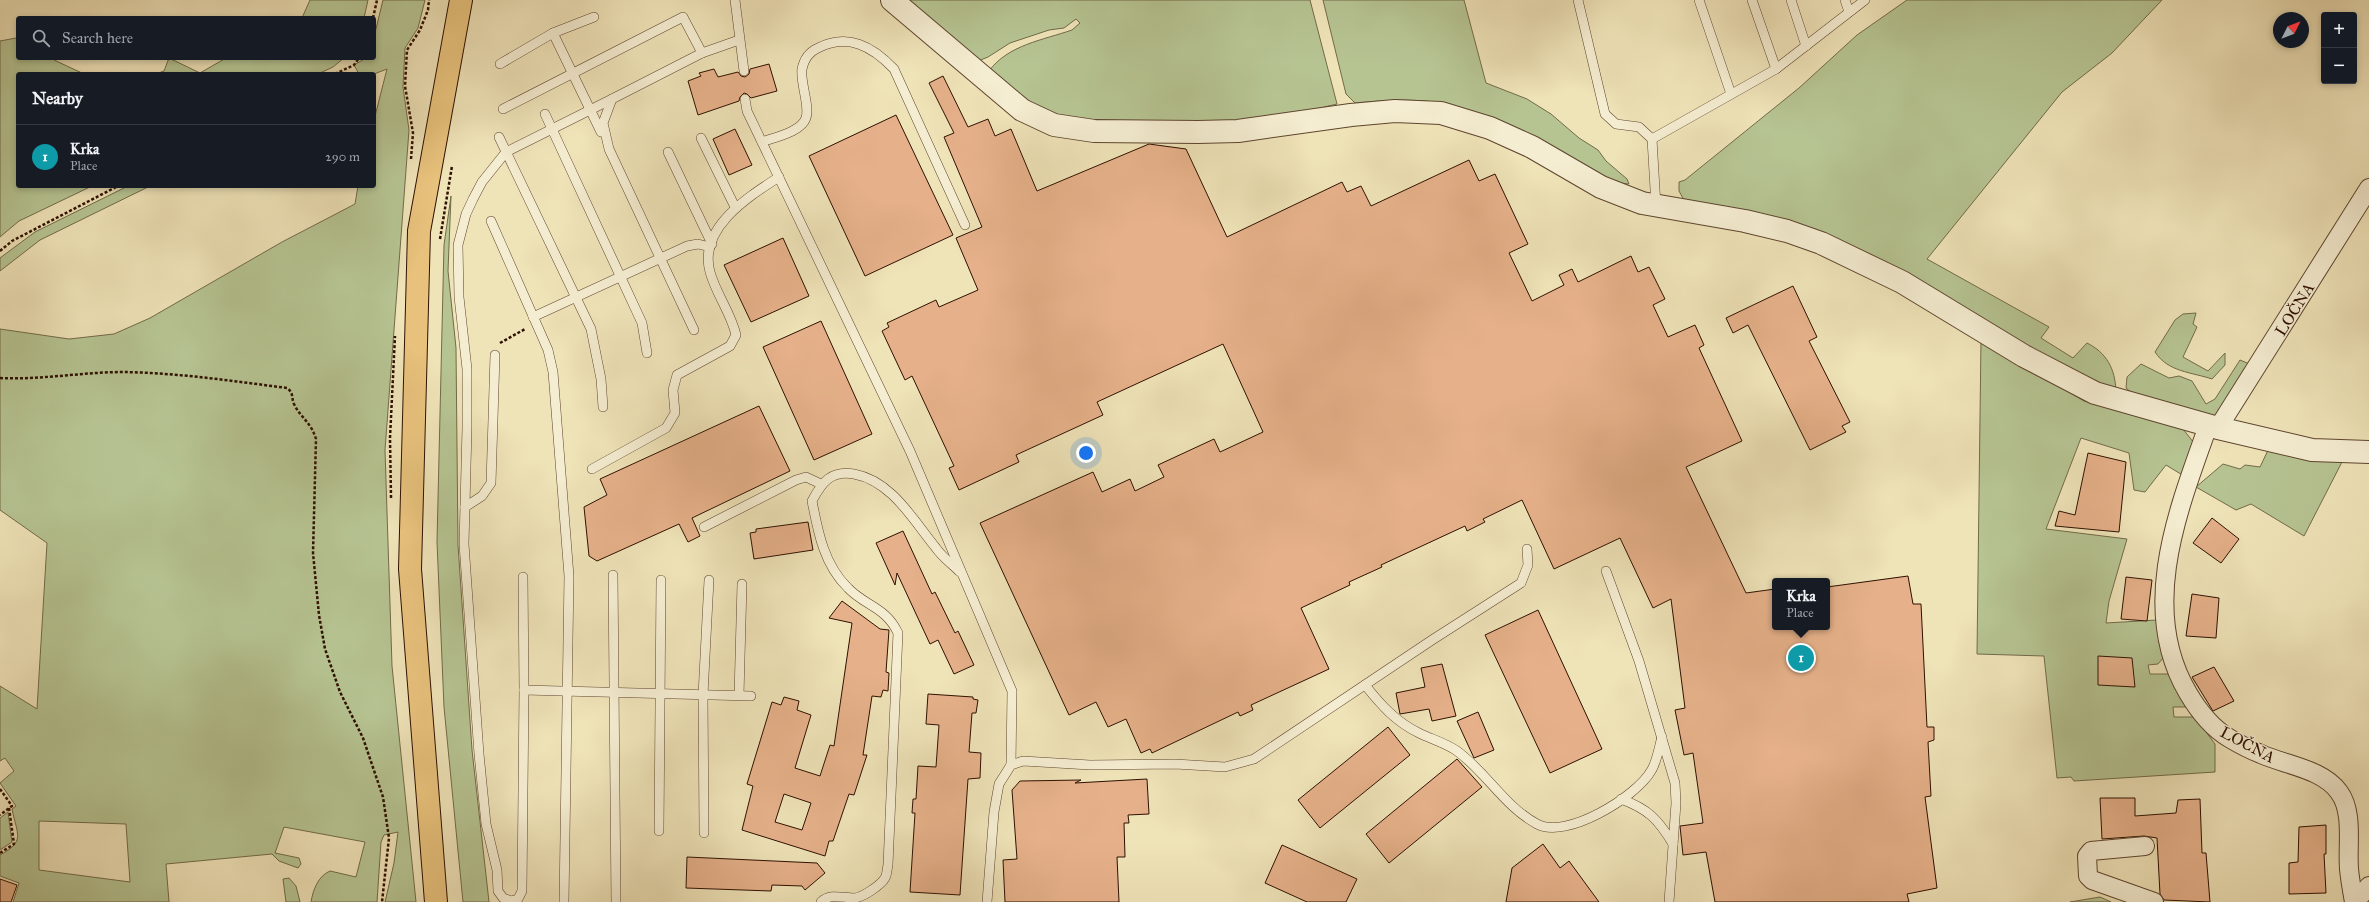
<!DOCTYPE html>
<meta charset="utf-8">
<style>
body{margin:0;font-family:"IM FELL Great Primer",serif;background:#242831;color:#f1f3f6}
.controls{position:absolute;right:12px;top:12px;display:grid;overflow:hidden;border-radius:4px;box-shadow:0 2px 6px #0003}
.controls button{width:36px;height:36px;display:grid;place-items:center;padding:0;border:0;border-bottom:1px solid #363941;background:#171b24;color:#f1f3f6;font:20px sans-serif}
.compass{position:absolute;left:2273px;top:12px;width:36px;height:36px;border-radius:50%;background:#171b24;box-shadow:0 2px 6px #0003;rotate:48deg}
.you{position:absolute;left:1086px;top:453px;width:14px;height:14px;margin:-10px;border:3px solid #fff;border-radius:50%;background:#1a73e8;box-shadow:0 0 0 6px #1a73e833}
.badge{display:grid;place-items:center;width:26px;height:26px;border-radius:50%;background:#c59692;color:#fff;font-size:13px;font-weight:700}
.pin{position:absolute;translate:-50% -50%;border:2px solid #fff;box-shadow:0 1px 4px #0006}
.popup{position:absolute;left:1772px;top:578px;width:58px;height:52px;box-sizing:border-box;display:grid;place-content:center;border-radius:4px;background:#171b24;filter:drop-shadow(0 1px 3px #0005);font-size:13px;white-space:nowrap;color:#9ea1a6}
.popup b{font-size:15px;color:#f1f3f6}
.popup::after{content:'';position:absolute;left:50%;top:100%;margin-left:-8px;border:8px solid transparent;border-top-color:#171b24}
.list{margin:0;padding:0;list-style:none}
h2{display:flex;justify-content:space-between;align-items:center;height:52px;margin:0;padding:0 16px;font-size:17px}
h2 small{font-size:13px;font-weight:400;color:#9ea1a6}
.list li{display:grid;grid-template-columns:26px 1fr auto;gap:12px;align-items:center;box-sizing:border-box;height:64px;padding:0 16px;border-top:1px solid #363941}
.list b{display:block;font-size:15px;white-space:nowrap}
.list p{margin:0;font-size:13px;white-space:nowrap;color:#9ea1a6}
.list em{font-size:13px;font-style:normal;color:#9ea1a6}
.icon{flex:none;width:22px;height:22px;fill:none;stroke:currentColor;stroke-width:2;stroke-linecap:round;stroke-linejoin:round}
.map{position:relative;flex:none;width:2369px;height:902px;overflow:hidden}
.search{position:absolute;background:#171b24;box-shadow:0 2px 6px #0003;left:16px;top:16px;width:360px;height:44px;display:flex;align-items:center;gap:10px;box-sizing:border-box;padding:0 14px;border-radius:4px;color:#9ea1a6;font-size:15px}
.panel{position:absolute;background:#171b24;box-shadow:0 2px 6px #0003;left:16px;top:72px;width:360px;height:116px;border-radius:4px}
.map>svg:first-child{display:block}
</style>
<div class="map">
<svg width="2369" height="902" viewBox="0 0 2369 902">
<rect width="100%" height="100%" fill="#efe3b8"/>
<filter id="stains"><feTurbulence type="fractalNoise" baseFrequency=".005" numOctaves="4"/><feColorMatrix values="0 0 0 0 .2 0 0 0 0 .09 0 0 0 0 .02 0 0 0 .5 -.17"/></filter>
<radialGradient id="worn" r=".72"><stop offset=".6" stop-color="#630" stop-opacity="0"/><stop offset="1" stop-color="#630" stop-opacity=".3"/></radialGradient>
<!-- green -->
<g fill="#b6c492" stroke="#726a49" fill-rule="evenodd">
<path d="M310,0H368L364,18H302Z"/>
<path d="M383,0H425L418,28L405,48L403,87L409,130L385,450L392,666L416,902H385L394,863L398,832L384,835L381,842L377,902H311C313,890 318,876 330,871L356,877L365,842L284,827L275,853L299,858L301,864L298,868L279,861L272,854L166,864L169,902H13L19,883L0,876V855C26,841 17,835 12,809L16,806L0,783L14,771L5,758L0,761V686L37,709L47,543L0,510V329L69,339L114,334L150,318L282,242L355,204L358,186H374V120L387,69L374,74H359L354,65L366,58H374V37ZM39,821L126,824L130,882L39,870Z"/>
<path d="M903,0H1310L1337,104L1303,112L1204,125L1055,119L1039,113L989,71C1008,45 1043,40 1072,30L1080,23L1076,19L1064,28L1049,30L1010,43L988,57L978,61Z"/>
<path d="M1323,0H1464L1486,83L1527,99L1551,114L1579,138L1598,150L1606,161L1627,179L1629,184C1599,182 1581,161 1556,148C1515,127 1472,107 1425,101C1402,99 1378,101 1355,103L1346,94Z"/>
<path d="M1907,0H2162L2112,53L2062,92L1927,259L2049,327L2041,338L2073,358L2087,343C2107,353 2115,369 2116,391L2065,370L1908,278L1685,202L1679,191V182L1685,180L1799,88L1857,35Z"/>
<path d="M16,38H18V58H55L54,60L84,74H18V186H92L19,221L0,237V41Z"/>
<path d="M169,58L200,73L226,58H344L333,67L318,74H156L164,71Z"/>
<path d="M128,186H150L40,240L0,271V258L35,232Z"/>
<path d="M451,196L448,271L456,348L458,545L472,750L489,902H463L444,707L437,542L444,245Z"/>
<path d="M2196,313L2193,324L2197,327L2183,357L2208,371L2225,353V365L2212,379C2191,372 2168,372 2155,352L2175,320L2183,314Z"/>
<path d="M1981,340L2084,401L2183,429L2194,443L2184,476L2166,465L2145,492L2134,490L2129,453L2081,438L2046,529L2127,539L2109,601L2106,623L2157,620L2164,657L2158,664L2148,665L2150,674H2168L2176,684L2186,707H2173L2174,717H2195L2215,744V772L2074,781L2071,777L2057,778L2044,656L1977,654Z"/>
<path d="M2240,360L2252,365L2215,417L2140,400L2126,388L2127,377L2141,364L2169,378L2179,376L2192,381L2206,404L2215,399Z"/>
<path d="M2270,446L2343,460L2304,536L2251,504L2236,510L2196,487L2223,464L2240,469L2245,465L2260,467Z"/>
<path d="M8,812L12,842L0,850V818Z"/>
<path d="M289,878L296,886L300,902H286L283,879Z"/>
<path d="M2100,897L2111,902H2070Z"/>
</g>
<!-- building -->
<g fill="#e6b18a" stroke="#2e1000" fill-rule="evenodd">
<path d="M769,64L777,91L751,98L747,94L744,93L740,97L739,101L698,115L688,81L701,76L699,73L714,69L718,77L738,72L741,76L745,77L749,74L750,69Z"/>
<path d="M943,76L968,127L988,119L995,136L1011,129L1037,191L1149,144L1186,149L1227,237L1342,182L1347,192L1361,186L1371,206L1469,160L1479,181L1495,174L1528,244L1509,253L1532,301L1564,285L1559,275L1572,269L1578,282L1631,256L1638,272L1649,267L1665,299L1653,305L1668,337L1695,325L1704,345L1699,348L1742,441L1686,467L1746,593L1775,589V627H1827V587L1908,576L1913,604H1921L1927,727H1934V740L1928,742L1931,796L1925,797L1937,888L1907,894L1909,902H1715L1706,852L1683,855L1680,826L1703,823L1693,753L1684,755L1675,710L1685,708L1671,599L1653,608L1620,538L1554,569L1522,500L1483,519L1485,522L1467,531L1465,526L1381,565L1382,567L1349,582L1350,585L1301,608L1329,669L1251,705L1253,710L1240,716L1238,712L1152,753L1150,749L1141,753L1126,719L1108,727L1096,702L1069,715L980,523L1093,472L1102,492L1130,479L1135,491L1164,477L1158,465L1214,439L1220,452L1263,432L1223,344L1097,402L1103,415L1016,455L1019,462L959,490L949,468L954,466L912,376L905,380L882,331L889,327L887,323L936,300L939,307L978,290L956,238L982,227L944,137L954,133L929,83Z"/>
<path d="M896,115L953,235L865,276L809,156Z"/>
<path d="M735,129L752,165L729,175L713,139Z"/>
<path d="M783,238L809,296L751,322L724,265Z"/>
<path d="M1793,286L1817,337L1809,341L1850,422L1842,426L1846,432L1810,450L1748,325L1733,333L1726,318Z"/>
<path d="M821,321L872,434L814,460L763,347Z"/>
<path d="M759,406L790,471L692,518L700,536L688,542L679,524L597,561L589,556L584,507L607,495L600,479Z"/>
<path d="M2088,453L2126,462L2119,532L2055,526L2059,511L2075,515Z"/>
<path d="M2212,518L2239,539L2221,563L2193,543Z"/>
<path d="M808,522L813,550L754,559L750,533L756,532V529Z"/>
<path d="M903,531L932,594L935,592L955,633L958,631L974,665L954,674L938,640L930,644L897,573L895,585L876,543Z"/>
<path d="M2126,577L2152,580L2147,621L2121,619Z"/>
<path d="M2192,594L2219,598L2216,638L2186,636Z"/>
<path d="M842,601L880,629L889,630L886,672L889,673L888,691L883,690L881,697L872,696L863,755H867L854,795L849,794L833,841H829L825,856L742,830L753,786L747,784L772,702L781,705L784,697L799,701L797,710L811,715L795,768L820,776L830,745L834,746L852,623L829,618ZM784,794L811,803L802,830L775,822Z"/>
<path d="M1538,610L1602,749L1550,773L1485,635Z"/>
<path d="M2098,656L2132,658L2135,687L2098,685Z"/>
<path d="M1442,664L1456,716L1432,721L1429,709L1400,714L1396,693L1425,687L1421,668Z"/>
<path d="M2214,667L2234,701L2213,711L2192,677Z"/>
<path d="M928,694L973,697V699L978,700L976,713H972L969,752L981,753L980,778L968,779L960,895L910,892L915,813H912L913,799H916L918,766L936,767L939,725L926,724Z"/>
<path d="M1478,712L1494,750L1474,758L1457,721Z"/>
<path d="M1388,727L1410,755L1320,828L1298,800Z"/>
<path d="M1457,759L1482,787L1389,863L1366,834Z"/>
<path d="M1147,779L1149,814L1128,815L1129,823H1124L1125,857H1117L1119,902H1005L1003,860L1017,859L1012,790L1020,781L1081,780L1075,783Z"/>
<path d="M2100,798H2135V816L2176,813L2178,800L2200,799L2202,853H2206L2210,902L2164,900L2160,894L2157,838L2144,836L2102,839Z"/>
<path d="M2326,825V854H2324L2326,893L2289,894V863L2298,862L2299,827Z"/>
<path d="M1543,844L1560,868L1569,861L1599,902H1506L1512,868Z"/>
<path d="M1282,845L1357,879L1346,902H1307L1265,883Z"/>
<path d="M687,857L817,863L825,873L805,890L802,886L772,885L771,891L686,888Z"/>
<path d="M0,879L17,885L11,902H0Z"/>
</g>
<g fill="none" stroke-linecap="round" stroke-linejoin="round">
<!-- service casing -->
<g stroke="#5e452e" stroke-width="10">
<g id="service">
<path d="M735,0L744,71"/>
<path d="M1578,0L1605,114L1616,124L1639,127L1652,139L1656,206"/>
<path d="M1699,0L1731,94"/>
<path d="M1752,0L1776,69"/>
<path d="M1791,0L1806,46"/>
<path d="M1845,0L1849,12"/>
<path d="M553,33L601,132"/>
<path d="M500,64L553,33L594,17"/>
<path d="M745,99L747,111L910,451L1012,691L1011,765"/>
<path d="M503,109L683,17L702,53"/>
<path d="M545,114L642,323L647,353"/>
<path d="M499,137L591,329L601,379L603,407"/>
<path d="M701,138L735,207"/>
<path d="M1652,139L1776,69L1865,0"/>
<path d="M762,142C775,137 801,132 806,118C810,106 800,82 802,69C804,59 809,52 818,48C848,33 872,46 894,69L965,225"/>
<path d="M668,152L712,244"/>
<path d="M491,221L548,350L553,372L569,576L564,902"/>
<path d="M533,317L687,246L698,244L710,247"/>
<path d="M694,330L609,149L603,123L612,99L702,53L739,40"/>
<path d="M592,469L666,428L675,413L673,390L677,375L730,346L736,335C731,313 716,294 710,272C698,228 748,197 779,177"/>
<path d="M465,507L482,496L491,483L495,355"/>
<path d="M704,527L796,480L806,477L821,484"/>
<path d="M1606,571L1639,661L1675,783L1676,803L1669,902"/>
<path d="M613,575L616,902"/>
<path d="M523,577L524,690L751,696"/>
<path d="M1365,685C1381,705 1396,722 1419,733C1431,739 1446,743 1457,751C1486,772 1505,807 1537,824C1566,840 1636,797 1651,771C1657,762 1659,747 1662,737"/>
<path d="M524,690L522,891L518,899L511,901L503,898L498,891L497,870L486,824L479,754L464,544L467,428V369L459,297L458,245L466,214L473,199L482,182L506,152L612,99"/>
<path d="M739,695L742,584"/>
<path d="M1621,799C1648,809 1658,819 1673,844"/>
<path d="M659,831L661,580"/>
<path d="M704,833L703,695L709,580"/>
<path d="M821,902C830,893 843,898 854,898C862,898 881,885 885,878C887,875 887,869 888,865L898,633C886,607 865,606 848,588C824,565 818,532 812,501C822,482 831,470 854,474C892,481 913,520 936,548C942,557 952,564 960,572"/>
<path d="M987,902L994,812L999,784L1011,765L1023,761L1090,765L1175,764L1225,767L1254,759L1432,640L1521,583L1528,565L1527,549"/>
</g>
</g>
<!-- minor casing -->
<g stroke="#5e452e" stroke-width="20">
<g id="minor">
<path d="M2208,426C2178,510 2138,609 2188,693C2198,710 2212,728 2229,738C2239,744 2250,750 2261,754C2285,765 2323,769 2339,792C2354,812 2347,845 2349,869C2350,880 2352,891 2354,902"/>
<path d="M2218,428L2369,188"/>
<path d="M2145,846L2091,851L2087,856L2088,876L2092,880L2154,902"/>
<path d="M2355,902L2369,886"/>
</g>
</g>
<!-- tertiary casing -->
<g stroke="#5e452e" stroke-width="24">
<path id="tertiary" d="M892,0L1022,110L1054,125L1094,131L1198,132L1238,131L1351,115L1395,111L1441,113L1490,128L1532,147L1601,187L1642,203L1745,221L1787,231L1821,243L1902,282L2024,356L2095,393L2218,428L2312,450L2369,452"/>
</g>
<!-- primary casing -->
<g stroke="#2e1000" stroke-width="24">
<path id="primary" d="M436,902L410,569L419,231L461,0"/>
</g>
<!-- path -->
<g stroke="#2e1000" stroke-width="2.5" stroke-dasharray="3 2" stroke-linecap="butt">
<path d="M373,18L377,0"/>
<path d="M335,74L354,65L359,58"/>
<path d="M411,159L413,133L405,86L407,50L420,30L428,10L429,0"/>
<path d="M440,239L452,166"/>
<path d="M0,251L12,241L118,186"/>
<path d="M500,343L525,329"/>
<path d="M0,378C41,380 83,372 124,372C179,373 233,381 287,388C294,393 291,397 294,404C300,417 311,422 316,439L313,553L319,615L325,649L340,692L363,738L383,797L389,838L382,902"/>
<path d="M391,498L390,438L395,336"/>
<path d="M0,789L12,806L0,815"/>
<path d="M0,853L14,844L9,808"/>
</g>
<!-- service -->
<use href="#service" stroke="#f5edd1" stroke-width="9"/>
<!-- minor -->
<use href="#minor" stroke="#f5edd1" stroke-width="18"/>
<!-- tertiary -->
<use href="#tertiary" stroke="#f5edd1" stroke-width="22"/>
<!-- primary -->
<use href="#primary" stroke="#e8c27c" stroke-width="22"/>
</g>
<g text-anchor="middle" stroke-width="3" stroke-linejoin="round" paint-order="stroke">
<!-- street labels -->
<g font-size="16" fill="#2e1000" stroke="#f5edd1">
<text transform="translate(2294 309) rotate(-58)" y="6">LOČNA</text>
<text transform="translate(2248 744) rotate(28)" y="6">LOČNA</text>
</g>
</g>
<rect width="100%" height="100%" filter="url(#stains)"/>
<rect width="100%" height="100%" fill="url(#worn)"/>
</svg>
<div class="controls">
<button>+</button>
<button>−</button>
</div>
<svg class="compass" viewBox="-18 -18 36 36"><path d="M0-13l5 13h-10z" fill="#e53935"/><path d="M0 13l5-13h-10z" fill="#9ea1a6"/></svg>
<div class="you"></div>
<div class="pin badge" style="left:1801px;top:658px;background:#0f9aa8">1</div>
<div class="popup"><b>Krka</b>Place</div>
<div class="search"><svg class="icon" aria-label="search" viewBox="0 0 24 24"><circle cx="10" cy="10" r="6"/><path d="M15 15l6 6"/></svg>Search here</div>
<section class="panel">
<h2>Nearby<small></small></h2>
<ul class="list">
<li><span class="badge" style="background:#0f9aa8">1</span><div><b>Krka</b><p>Place</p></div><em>290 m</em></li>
</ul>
</section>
</div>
